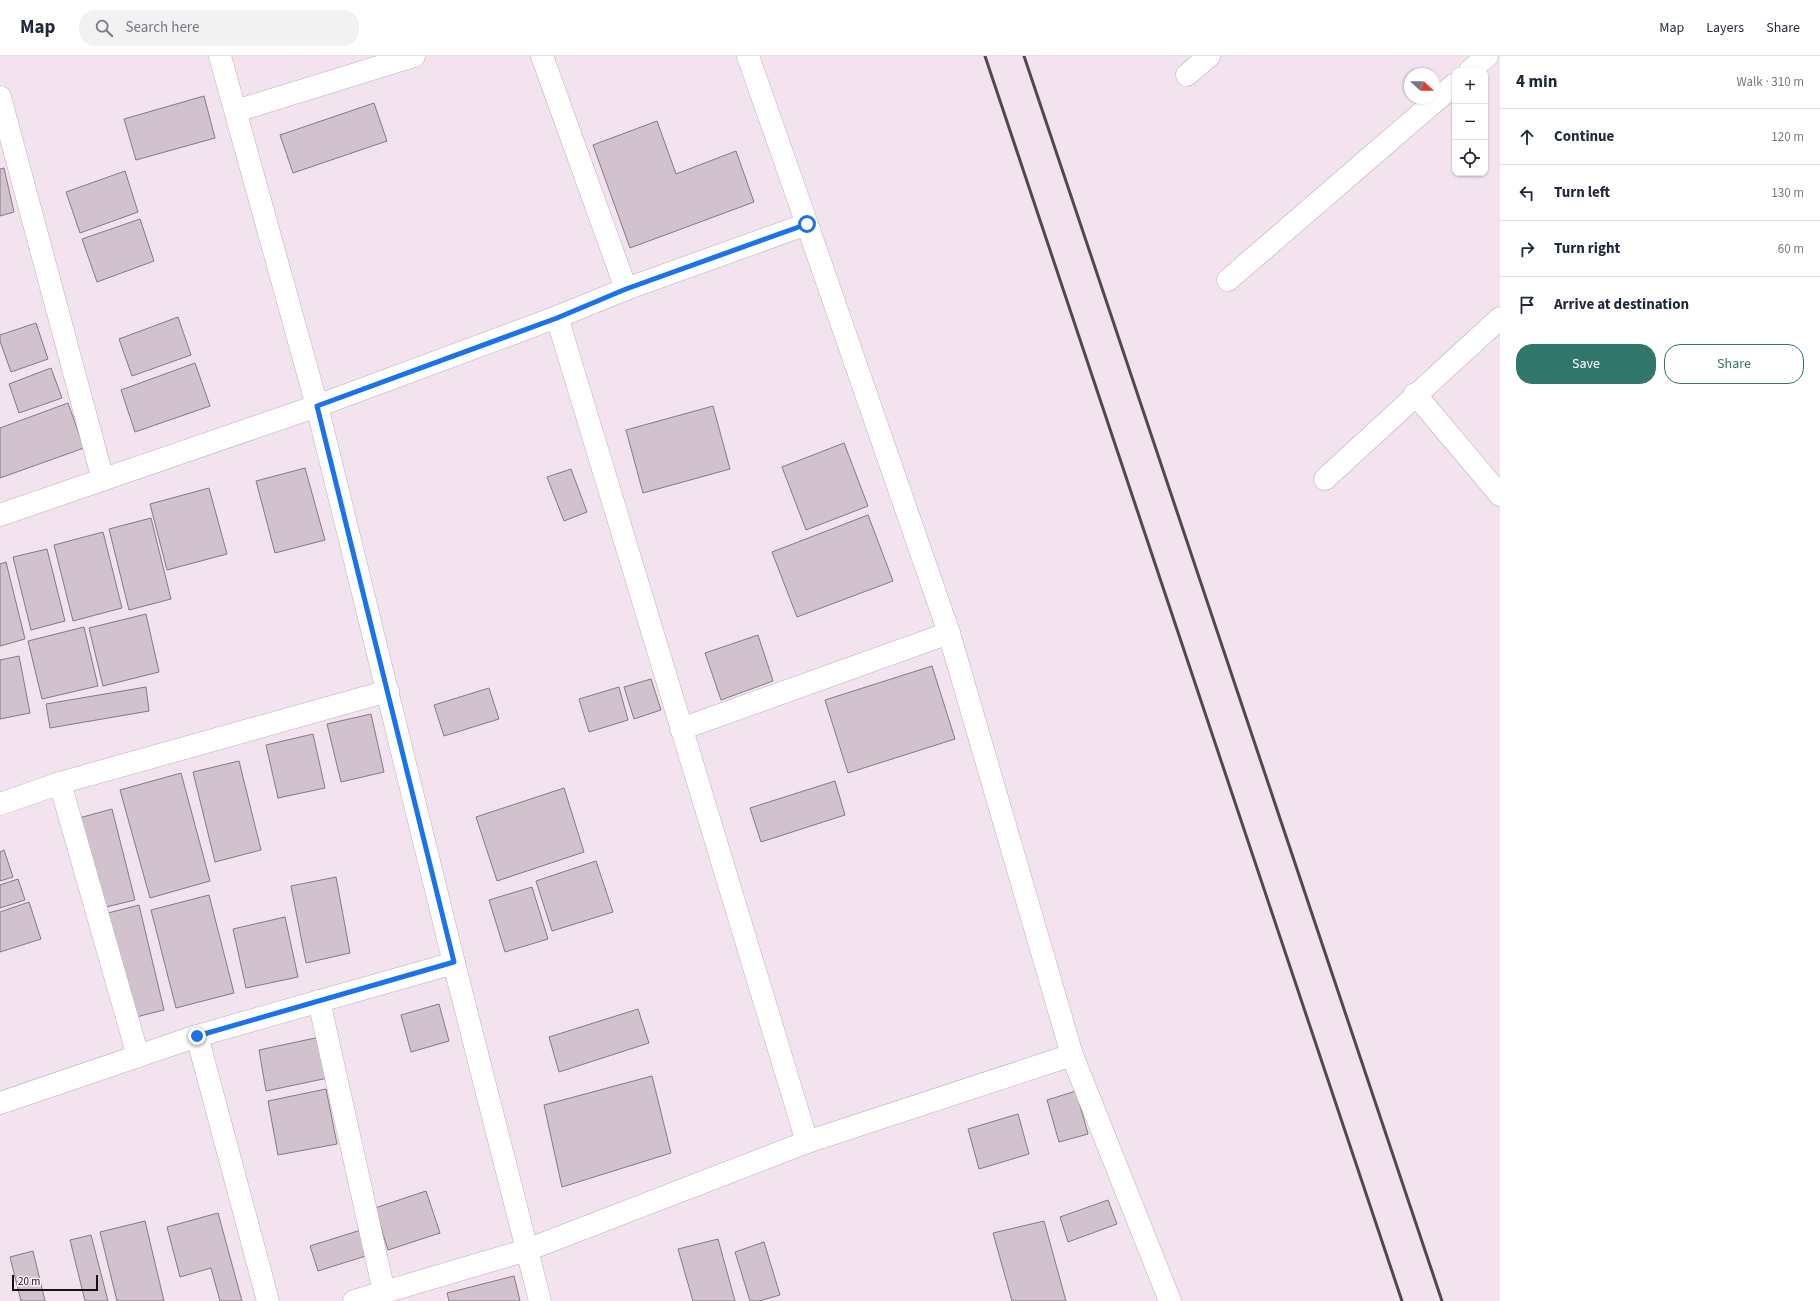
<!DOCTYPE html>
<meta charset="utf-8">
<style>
body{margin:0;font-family:"Source Sans 3",sans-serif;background:#f2f2f3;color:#1f2937}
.controls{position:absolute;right:12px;top:12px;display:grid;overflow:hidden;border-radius:8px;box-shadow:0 1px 3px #0004}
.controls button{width:36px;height:36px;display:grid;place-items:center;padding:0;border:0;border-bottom:1px solid #e0e1e3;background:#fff;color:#1f2937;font:20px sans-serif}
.compass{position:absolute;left:1404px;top:12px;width:36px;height:36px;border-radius:50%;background:#fff;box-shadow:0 1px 3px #0004;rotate:111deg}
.scale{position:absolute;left:12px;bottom:10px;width:86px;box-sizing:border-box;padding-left:4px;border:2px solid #161115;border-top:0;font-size:11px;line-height:14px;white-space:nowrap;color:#161115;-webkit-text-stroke:3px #fef2fb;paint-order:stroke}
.stop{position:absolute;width:12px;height:12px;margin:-9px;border:3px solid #1a73e8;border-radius:50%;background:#fff}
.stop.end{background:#1a73e8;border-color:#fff;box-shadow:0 1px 4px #0008}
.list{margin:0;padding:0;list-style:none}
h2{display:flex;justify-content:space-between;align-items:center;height:52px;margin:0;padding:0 16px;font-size:17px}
h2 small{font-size:13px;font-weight:400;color:#747a83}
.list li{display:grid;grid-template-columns:26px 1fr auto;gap:12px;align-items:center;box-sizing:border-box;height:56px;padding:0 16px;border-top:1px solid #e0e1e3}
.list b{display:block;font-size:15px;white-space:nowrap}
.list em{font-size:13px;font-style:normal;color:#747a83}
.actions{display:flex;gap:8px;padding:12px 16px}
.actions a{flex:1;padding:9px 0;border:1px solid #31766b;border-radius:16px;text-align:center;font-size:14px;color:#31766b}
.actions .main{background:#31766b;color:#fff}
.icon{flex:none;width:22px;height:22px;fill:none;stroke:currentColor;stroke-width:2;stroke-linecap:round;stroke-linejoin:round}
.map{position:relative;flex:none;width:1500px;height:1245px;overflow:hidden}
header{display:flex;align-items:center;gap:24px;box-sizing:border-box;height:56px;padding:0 20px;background:#fff;border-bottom:1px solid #e0e1e3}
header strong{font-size:19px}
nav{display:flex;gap:22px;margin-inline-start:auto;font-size:14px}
.search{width:280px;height:36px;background:#f2f2f3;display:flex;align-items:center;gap:10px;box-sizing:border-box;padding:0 14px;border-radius:16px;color:#747a83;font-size:15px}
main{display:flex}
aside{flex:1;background:#fff}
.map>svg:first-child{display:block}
</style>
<header>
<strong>Map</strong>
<div class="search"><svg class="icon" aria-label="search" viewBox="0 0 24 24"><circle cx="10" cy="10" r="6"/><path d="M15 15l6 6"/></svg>Search here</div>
<nav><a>Map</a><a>Layers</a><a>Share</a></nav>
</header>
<main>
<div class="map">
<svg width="1500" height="1245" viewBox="0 0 1500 1245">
<rect width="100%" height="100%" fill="#f3e3ef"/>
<!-- building -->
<g fill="#d1c2cd" stroke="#867983">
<path d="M204,40L215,82L136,104L124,63Z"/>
<path d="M374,47L387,85L293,117L280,79Z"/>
<path d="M657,65L676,118L736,95L754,146L630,192L593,89Z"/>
<path d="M4,112L14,156L0,160V113Z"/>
<path d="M125,115L138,156L80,177L66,136Z"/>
<path d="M140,163L154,205L97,226L82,183Z"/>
<path d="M178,261L191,299L132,320L119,283Z"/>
<path d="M36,267L48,303L11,316L0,285V279Z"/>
<path d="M195,307L210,350L135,376L121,334Z"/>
<path d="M51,312L62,342L19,357L9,328Z"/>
<path d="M68,347L84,392L0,422V372Z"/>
<path d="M713,350L730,413L643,437L626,374Z"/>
<path d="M844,387L868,450L806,474L782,411Z"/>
<path d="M305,412L325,484L275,497L256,425Z"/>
<path d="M571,413L587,456L564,465L547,421Z"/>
<path d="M209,432L227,498L167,514L150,448Z"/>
<path d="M868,459L893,525L797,561L772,496Z"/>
<path d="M151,462L171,543L129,554L109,473Z"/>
<path d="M103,476L122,552L73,565L54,489Z"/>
<path d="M47,493L65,565L31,574L13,501Z"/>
<path d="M6,506L25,583L0,590V508Z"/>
<path d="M146,558L159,616L103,630L89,572Z"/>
<path d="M84,571L98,630L42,643L28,585Z"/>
<path d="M758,579L773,625L721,644L705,597Z"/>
<path d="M19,600L30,657L0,663V604Z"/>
<path d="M932,610L955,683L848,717L825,644Z"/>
<path d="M651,623L661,654L634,663L624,631Z"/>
<path d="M146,631L149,655L50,672L46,648Z"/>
<path d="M619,631L628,664L589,676L579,643Z"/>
<path d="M489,632L499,663L444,680L434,649Z"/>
<path d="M371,658L384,716L341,726L327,668Z"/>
<path d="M313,678L325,732L278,742L266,689Z"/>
<path d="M239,705L261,794L215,806L193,716Z"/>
<path d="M181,717L210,825L150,842L120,734Z"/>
<path d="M835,725L845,759L761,786L750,752Z"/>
<path d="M564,732L584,796L497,825L476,761Z"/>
<path d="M112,753L135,844L102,852L79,762Z"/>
<path d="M4,794L13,821L0,825V796Z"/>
<path d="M596,805L613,856L552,875L536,825Z"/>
<path d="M336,821L350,897L306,907L291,830Z"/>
<path d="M18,823L25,844L0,852V829Z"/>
<path d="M532,831L548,883L505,896L489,844Z"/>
<path d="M209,839L234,937L176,952L151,854Z"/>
<path d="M29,846L41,883L0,896V856Z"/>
<path d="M139,849L164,954L132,962L104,858Z"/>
<path d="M285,861L298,921L246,932L233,873Z"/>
<path d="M439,948L449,985L411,996L401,959Z"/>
<path d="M638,953L649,987L559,1016L549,981Z"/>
<path d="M320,981L328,1022L266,1035L259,994Z"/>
<path d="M652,1020L671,1097L562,1131L544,1049Z"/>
<path d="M326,1033L337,1088L278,1099L268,1045Z"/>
<path d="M1076,1035L1088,1078L1059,1086L1047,1044Z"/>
<path d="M1018,1058L1029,1098L979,1113L968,1073Z"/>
<path d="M426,1135L440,1177L388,1194L375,1152Z"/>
<path d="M1108,1144L1117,1168L1068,1186L1060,1161Z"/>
<path d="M218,1157L242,1245H220L211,1212L180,1221L167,1171Z"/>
<path d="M145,1165L164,1245H117L100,1176Z"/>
<path d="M1044,1165L1066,1245H1012L993,1177Z"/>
<path d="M364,1173L372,1198L318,1215L310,1190Z"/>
<path d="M91,1179L108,1245H85L70,1184Z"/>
<path d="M718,1183L735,1245H693L678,1193Z"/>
<path d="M764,1186L780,1239L759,1245H750L735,1196Z"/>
<path d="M33,1195L45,1245H21L10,1201Z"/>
<path d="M514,1220L520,1245H449L447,1237Z"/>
</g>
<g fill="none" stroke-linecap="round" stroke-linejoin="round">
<!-- minor casing -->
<g stroke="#bdaeb9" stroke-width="23">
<g id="minor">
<path d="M542,0L626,233"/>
<path d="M1470,15L1487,0"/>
<path d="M1187,19L1209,0"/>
<path d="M0,41L103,424"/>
<path d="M236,55L414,0"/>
<path d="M1228,224L1455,28"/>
<path d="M557,261L807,1086L1072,999L949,577L807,168"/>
<path d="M1415,338L1500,439"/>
<path d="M1325,423L1500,262"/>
<path d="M0,459L317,350L220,0"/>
<path d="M681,673L949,577"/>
<path d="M60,727L138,1000"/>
<path d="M0,748L60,727L388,635"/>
<path d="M319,945L384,1236"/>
<path d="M197,980L268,1245"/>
<path d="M1072,999L1170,1245"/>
<path d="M0,1047L197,980L454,907"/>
<path d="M354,1245L527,1194L807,1086"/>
<path d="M540,1245L454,907L317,350L557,261L626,233L807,168L748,0"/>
</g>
</g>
<!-- minor -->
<use href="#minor" stroke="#fff" stroke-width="22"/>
<!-- rail -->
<g stroke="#50484e" stroke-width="3">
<path d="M985,0L1402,1245"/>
<path d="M1024,0L1442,1245"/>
</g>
</g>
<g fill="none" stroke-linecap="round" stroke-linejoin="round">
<!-- route -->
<path stroke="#1a73e8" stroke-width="5" d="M197,980L454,906L317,350L557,262L626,233L807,168"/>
</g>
</svg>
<div class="controls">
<button>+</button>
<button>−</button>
<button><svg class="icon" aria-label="locate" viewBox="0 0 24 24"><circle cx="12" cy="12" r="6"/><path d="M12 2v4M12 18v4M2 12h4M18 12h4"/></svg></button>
</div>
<svg class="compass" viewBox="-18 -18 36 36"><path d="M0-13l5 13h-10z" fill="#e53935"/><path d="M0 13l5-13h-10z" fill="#747a83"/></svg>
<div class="scale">20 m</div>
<div class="stop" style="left:807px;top:168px"></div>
<div class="stop end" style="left:197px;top:980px"></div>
</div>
<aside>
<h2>4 min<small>Walk · 310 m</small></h2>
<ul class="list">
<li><svg class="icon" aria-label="ahead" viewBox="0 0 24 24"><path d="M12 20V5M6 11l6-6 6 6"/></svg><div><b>Continue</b></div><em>120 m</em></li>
<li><svg class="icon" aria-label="left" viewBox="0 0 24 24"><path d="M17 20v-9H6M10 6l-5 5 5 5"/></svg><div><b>Turn left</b></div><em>130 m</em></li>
<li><svg class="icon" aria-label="right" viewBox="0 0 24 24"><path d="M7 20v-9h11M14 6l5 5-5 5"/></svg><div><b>Turn right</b></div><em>60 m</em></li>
<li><svg class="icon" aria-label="arrive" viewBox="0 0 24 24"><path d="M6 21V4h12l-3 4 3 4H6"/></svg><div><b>Arrive at destination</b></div></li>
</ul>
<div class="actions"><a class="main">Save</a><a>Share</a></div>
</aside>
</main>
